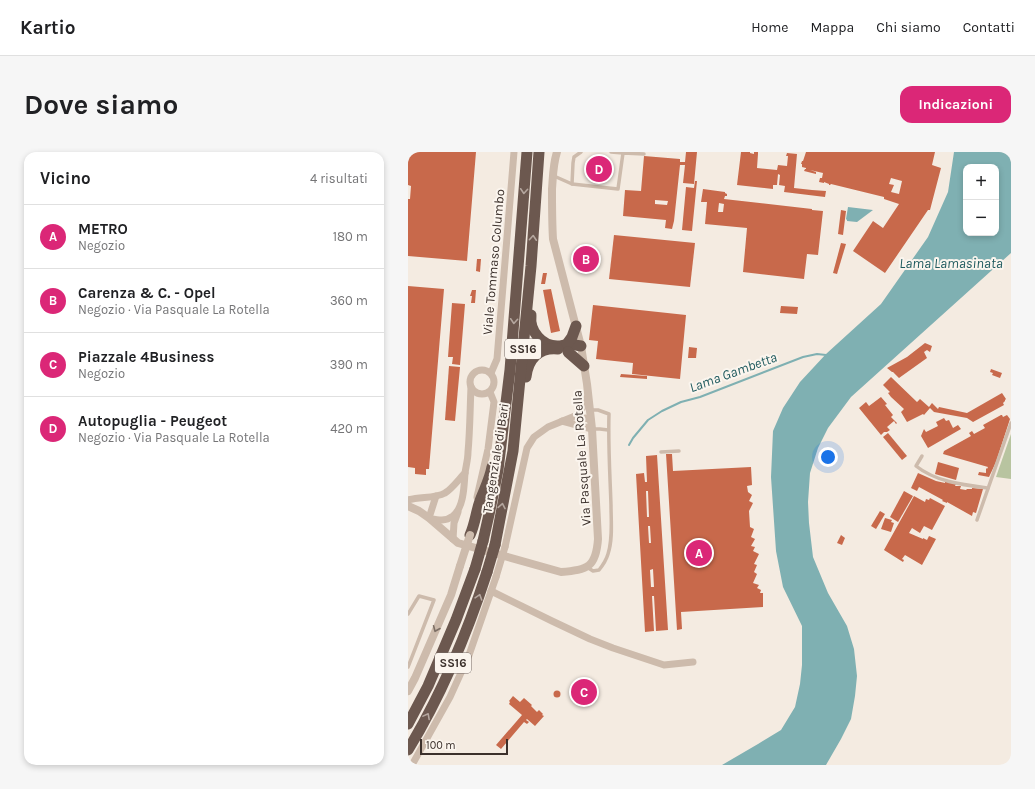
<!DOCTYPE html>
<html lang="it">
<meta charset="utf-8">
<style>
body{margin:0;font-family:Karla,sans-serif;background:#f6f6f6;color:#202124}
.controls{position:absolute;right:12px;top:12px;display:grid;overflow:hidden;border-radius:8px;box-shadow:0 2px 6px #0003}
.controls button{width:36px;height:36px;display:grid;place-items:center;padding:0;border:0;border-bottom:1px solid #e0e0e0;background:#fff;color:#202124;font:20px sans-serif}
.scale{position:absolute;left:12px;bottom:10px;width:88px;box-sizing:border-box;padding-left:4px;border:2px solid #3b302b;border-top:0;font-size:11px;line-height:14px;white-space:nowrap;color:#3b302b;-webkit-text-stroke:3px #fbf5ee;paint-order:stroke}
.you{position:absolute;left:420px;top:305px;width:14px;height:14px;margin:-10px;border:3px solid #fff;border-radius:50%;background:#1a73e8;box-shadow:0 0 0 6px #1a73e833}
.badge{display:grid;place-items:center;width:26px;height:26px;border-radius:50%;background:#db2777;color:#fff;font-size:13px;font-weight:700}
.pin{position:absolute;translate:-50% -50%;border:2px solid #fff;box-shadow:0 1px 4px #0006}
.list{margin:0;padding:0;list-style:none}
h2{display:flex;justify-content:space-between;align-items:center;height:52px;margin:0;padding:0 16px;font-size:17px}
h2 small{font-size:13px;font-weight:400;color:#757577}
.list li{display:grid;grid-template-columns:26px 1fr auto;gap:12px;align-items:center;box-sizing:border-box;height:64px;padding:0 16px;border-top:1px solid #e0e0e0}
.list b{display:block;font-size:15px;white-space:nowrap}
.list p{margin:0;font-size:13px;white-space:nowrap;color:#757577}
.list em{font-size:13px;font-style:normal;color:#757577}
.map{position:relative;flex:none;width:603px;height:613px;overflow:hidden;border-radius:12px}
header{display:flex;align-items:center;gap:24px;box-sizing:border-box;height:56px;padding:0 20px;background:#fff;border-bottom:1px solid #e0e0e0}
header strong{font-size:19px}
nav{display:flex;gap:22px;margin-inline-start:auto;font-size:14px}
.intro{display:flex;align-items:center;justify-content:space-between;box-sizing:border-box;height:96px;padding:0 24px}
h1{margin:0;font-size:28px}
.button{padding:10px 18px;border-radius:12px;background:#db2777;color:#fff;font-size:14px;font-weight:700}
main{display:flex;gap:24px;padding:0 24px}
aside{flex:1;background:#fff;border-radius:12px;box-shadow:0 2px 6px #0003}
.map>svg:first-child{display:block}
</style>
<header>
<strong>Kartio</strong>
<nav><a>Home</a><a>Mappa</a><a>Chi siamo</a><a>Contatti</a></nav>
</header>
<div class="intro"><h1>Dove siamo</h1><a class="button">Indicazioni</a></div>
<main>
<aside>
<h2>Vicino<small>4 risultati</small></h2>
<ul class="list">
<li><span class="badge">A</span><div><b>METRO</b><p>Negozio</p></div><em>180 m</em></li>
<li><span class="badge">B</span><div><b>Carenza &amp; C. - Opel</b><p>Negozio · Via Pasquale La Rotella</p></div><em>360 m</em></li>
<li><span class="badge">C</span><div><b>Piazzale 4Business</b><p>Negozio</p></div><em>390 m</em></li>
<li><span class="badge">D</span><div><b>Autopuglia - Peugeot</b><p>Negozio · Via Pasquale La Rotella</p></div><em>420 m</em></li>
</ul>
</aside>
<div class="map">
<svg width="603" height="613" viewBox="0 0 603 613">
<rect width="100%" height="100%" fill="#f4ebe1"/>
<!-- green -->
<path fill="#b8c4a0" d="M603,282V327L588,325Z"/>
<!-- water -->
<g fill="#7fb0b2" fill-rule="evenodd">
<path d="M546,0H603V101L443,245L420,276L410,296L402,321L400,350L401,371L405,405L420,441L439,474L446,497L449,524L447,544L443,567L433,587L418,613H314L350,592L373,578L387,555L392,532L394,513V474L375,435L368,399L363,325L365,279L375,256L392,230L418,202L473,152L520,85L540,40ZM558,15H588V81H558Z"/>
<path d="M440,55L465,58L449,70L439,69V68L438,67Z"/>
</g>
<g fill="none" stroke-linecap="round" stroke-linejoin="round">
<!-- stream -->
<path stroke="#7fb0b2" stroke-width="2" d="M221,293L225,286L240,268L254,259L273,250L292,245L395,205L409,202L418,203"/>
</g>
<!-- building -->
<g fill="#c8694b" fill-rule="evenodd">
<path d="M0,0H68L59,109L0,104V47H2L3,34L0,33Z"/>
<path d="M278,0H289L286,32L275,31L277,13H272L266,69L264,77L257,76L258,68L215,64L217,38L233,39L236,4L272,7V10H277ZM247,48L260,49L259,53L247,52Z"/>
<path d="M333,0H342V1L346,2V0H350V2L349,16L369,18L370,13L379,14L380,4H378L379,1L389,2L386,36L404,38L418,39L417,45L376,40L377,34L371,33L372,23L370,22L369,33H365V37L329,33Z"/>
<path d="M398,0H527L524,13L533,16L522,58H520L477,121L445,99L465,69L475,76L491,52L476,47V45L423,32L422,33H421V32L416,30V31L411,30L412,26H414L415,21L402,18L408,20V22L396,19L397,17H398V16L394,15V12H393L394,9H395ZM483,26L494,29L491,42L483,40L486,33L481,32Z"/>
<path d="M287,29H289L284,79L274,78L278,35L286,36Z"/>
<path d="M295,37L317,40V41L319,42V44H317L316,47L404,57V58L415,59L410,103L399,102L396,127L335,120L339,76L297,72L299,50H293ZM311,51L316,52L315,60H310Z"/>
<path d="M433,58L438,59L435,83L430,82Z"/>
<path d="M206,83L287,91L282,135L201,127Z"/>
<path d="M433,91L438,92L429,122L425,121Z"/>
<path d="M69,107H73L72,120L68,119Z"/>
<path d="M135,121H139L137,132H133Z"/>
<path d="M0,134L36,137L21,317H18V323L7,322V316L0,315Z"/>
<path d="M143,137L152,179L143,181L135,138Z"/>
<path d="M64,138H68L67,151H63L64,144H62Z"/>
<path d="M44,151L57,152L52,213L44,212L45,205H40Z"/>
<path d="M185,153L278,163L272,227L224,222L225,211L188,207L190,189L181,188Z"/>
<path d="M373,154L390,155L389,162L372,161Z"/>
<path d="M517,191L524,194L522,200L519,198L516,200L519,206L491,226L485,220H484L479,216L499,205Z"/>
<path d="M281,195L289,196L288,206H280Z"/>
<path d="M41,214L52,215L47,269L37,268Z"/>
<path d="M583,217L594,221L592,226L584,223L585,221L582,220Z"/>
<path d="M213,222L239,224V227L212,225Z"/>
<path d="M483,225L509,250L512,247L521,255L524,251L530,257L531,255L559,261L594,241L598,247L597,248V249L595,251L596,253L565,270L559,266L526,260L522,256L516,263L515,262L499,270L493,260L496,257L483,245L480,241L482,240L475,233Z"/>
<path d="M473,245L479,252L477,253L485,263L483,265L489,271L488,272L486,269L479,275L482,278L479,280H476L473,283L451,256L458,250L461,254Z"/>
<path d="M593,263H594L595,265L599,263L602,267L588,310L581,325L570,323L571,320L578,321V316L579,317L580,315L535,302L536,299L563,284L561,281L564,279L566,282L577,276L575,273Z"/>
<path d="M536,266L538,269L541,268L545,276L550,273L553,277L520,296L513,284L516,277L518,280L530,274L528,270Z"/>
<path d="M480,281L499,304L494,308L475,285Z"/>
<path d="M258,302H264L265,319L343,315L344,333L339,334L340,340L344,343L341,349L345,351L341,359L342,375L346,377L343,385L347,387L343,394L347,395L345,399L351,402L346,412L349,413L346,420L349,422L345,431L351,433L349,436L353,438L352,441H355V455L273,460L274,477L269,478Z"/>
<path d="M249,303L260,478L248,479L246,444H244L246,479L237,480L228,322L236,321L237,330H239L238,304ZM238,339H240L241,365H239ZM240,374H242L243,391H241ZM245,417L246,435H243L242,418Z"/>
<path d="M530,310L551,316L548,328L527,322Z"/>
<path d="M510,321L528,329L537,331V329L548,332L547,334H553L552,337L558,338L559,337H564V336L575,337L568,361L565,360L564,364L539,350V351L534,349L535,348L511,335L509,339L503,336Z"/>
<path d="M496,339L505,344L490,370L482,365Z"/>
<path d="M506,344L517,350L518,347L521,348L522,346L537,354L524,378L516,374L512,381L504,376L501,381L515,387V386L519,388L521,384L528,387L514,413L497,403L494,407L496,408L495,410L476,398Z"/>
<path d="M472,359L477,362L468,377L463,374Z"/>
<path d="M477,366L484,368L483,370L486,371L483,380L473,377Z"/>
<path d="M433,383L437,386L434,393L429,391Z"/>
<circle cx="149" cy="542" r="3.5"/>
<path d="M105,544L112,550L116,546L124,553L123,554L129,560L131,558L135,562L134,563L136,564L127,574L119,567L118,568L121,570L119,572L116,570L93,597L88,593L114,563L101,552L102,550L101,549Z"/>
</g>
<g fill="none" stroke-linecap="round" stroke-linejoin="round">
<!-- service -->
<g stroke="#cdbbac" stroke-width="3.5">
<path d="M203,0L215,1"/>
<path d="M146,24L164,32L210,37L215,1L236,2"/>
<path d="M164,32L165,11L166,5L173,0"/>
<path d="M185,277H192L200,278"/>
<path d="M253,300L271,299"/>
<path d="M514,304L508,314C528,330 556,333 580,336"/>
<path d="M569,368L603,271"/>
<path d="M179,415L185,419L191,418C195,413 198,409 200,402C205,387 203,369 203,353C202,323 200,292 201,262L190,258H183"/>
<path d="M0,462L11,444L26,448L0,515"/>
</g>
<!-- minor -->
<g stroke="#cdbbac" stroke-width="7">
<circle cx="74" cy="230" r="12"/>
<path d="M83,221L89,207L106,0"/>
<path d="M167,264L173,259L180,244"/>
<path d="M154,269L184,277"/>
<path d="M28,344L21,366C30,368 37,370 45,364C56,355 56,334 57,321C58,314 60,307 60,300C62,278 62,257 63,235"/>
<path d="M69,345L80,297L86,250L82,240"/>
<path d="M0,348C12,344 26,347 37,341C43,338 52,326 57,321"/>
<path d="M45,387L46,371L50,360"/>
<path d="M97,395L119,296L126,285L140,275L167,264L174,265L183,268"/>
<path d="M83,439L144,469L182,487L205,496L256,513L285,510"/>
<path d="M4,613L42,545L61,503L88,425"/>
</g>
<!-- tertiary -->
<g stroke="#cdbbac" stroke-width="8">
<path d="M0,354L11,359L21,366L50,391L153,420C180,418 188,415 190,387L184,277L179,232L173,194L145,87C144,71 144,54 144,37C145,25 145,12 149,0"/>
<path d="M0,539L7,526L43,443L52,414"/>
</g>
<!-- trunk -->
<g stroke="#6c584f" stroke-width="11">
<path d="M123,163C121,179 134,195 151,194C153,194 155,193 157,193C162,192 168,193 173,194"/>
<path d="M159,192L164,185L168,174"/>
<path d="M160,200L176,214"/>
<path d="M118,225C120,207 131,195 150,197"/>
<path d="M62,383C67,372 68,360 72,349C76,338 82,327 84,315"/>
<path d="M75,389L82,358L90,318L97,259L102,218L119,0"/>
<path d="M87,393L105,299L123,114L131,0"/>
<path d="M0,572L20,534L48,468L67,417"/>
<path d="M0,598C34,542 59,482 79,420"/>
</g>
<!-- minor-bridge -->
<path stroke="#cdbbac" stroke-width="7" d="M88,425L97,395"/>
<!-- tertiary-bridge -->
<path stroke="#cdbbac" stroke-width="8" d="M52,414L62,383"/>
<!-- trunk-bridge -->
<g stroke="#6c584f" stroke-width="11">
<path d="M67,417L75,389"/>
<path d="M79,420L87,393"/>
</g>
</g>
<!-- one-way arrows -->
<defs><path id="oneway-chevron" d="M-2-3.5L2.5 0L-2 3.5" fill="none" stroke-width="1.6" stroke-linecap="round" stroke-linejoin="round"/></defs>
<g stroke="#b4a69e">
<use href="#oneway-chevron" transform="translate(116 39) rotate(94)"/>
<use href="#oneway-chevron" transform="translate(125 86) rotate(-86)"/>
<use href="#oneway-chevron" transform="translate(106 169) rotate(94)"/>
<use href="#oneway-chevron" transform="translate(94 354) rotate(-79)"/>
<use href="#oneway-chevron" transform="translate(71 445) rotate(-72)"/>
<use href="#oneway-chevron" transform="translate(19 564) rotate(-62)"/>
</g>
<use stroke="#7d6f65" href="#oneway-chevron" transform="translate(28 477) rotate(113)"/>
<g text-anchor="middle" stroke-width="4" stroke-linejoin="round" paint-order="stroke">
<!-- shield labels -->
<g fill="#fbf5ee" stroke="#756b66" stroke-width="1">
<rect x="97" y="187" width="36" height="20" rx="3"/>
<rect x="27" y="501" width="36" height="20" rx="3"/>
</g>
<g font-size="12" font-weight="bold" fill="#3b302b">
<text x="115" y="201">SS16</text>
<text x="45" y="515">SS16</text>
</g>
<!-- street labels -->
<g font-size="13" fill="#3b302b" stroke="#fbf5ee">
<text transform="translate(85 110) rotate(-85)" y="5">Viale Tommaso Columbo</text>
<text transform="translate(87 306) rotate(-81)" y="5">Tangenziale di Bari</text>
<text transform="translate(173 306) rotate(-94)" y="5">Via Pasquale La Rotella</text>
</g>
<!-- water labels -->
<g font-size="14" font-style="italic" fill="#1f5a5e" stroke="#fbf5ee">
<text x="543" y="116">Lama Lamasinata</text>
<text transform="translate(325 220) rotate(-20)" y="5">Lama Gambetta</text>
</g>
</g>
</svg>
<div class="controls">
<button>+</button>
<button>−</button>
</div>
<div class="scale">100 m</div>
<div class="you"></div>
<div class="pin badge" style="left:291px;top:401px">A</div>
<div class="pin badge" style="left:178px;top:107px">B</div>
<div class="pin badge" style="left:176px;top:540px">C</div>
<div class="pin badge" style="left:191px;top:17px">D</div>
</div>
</main>
